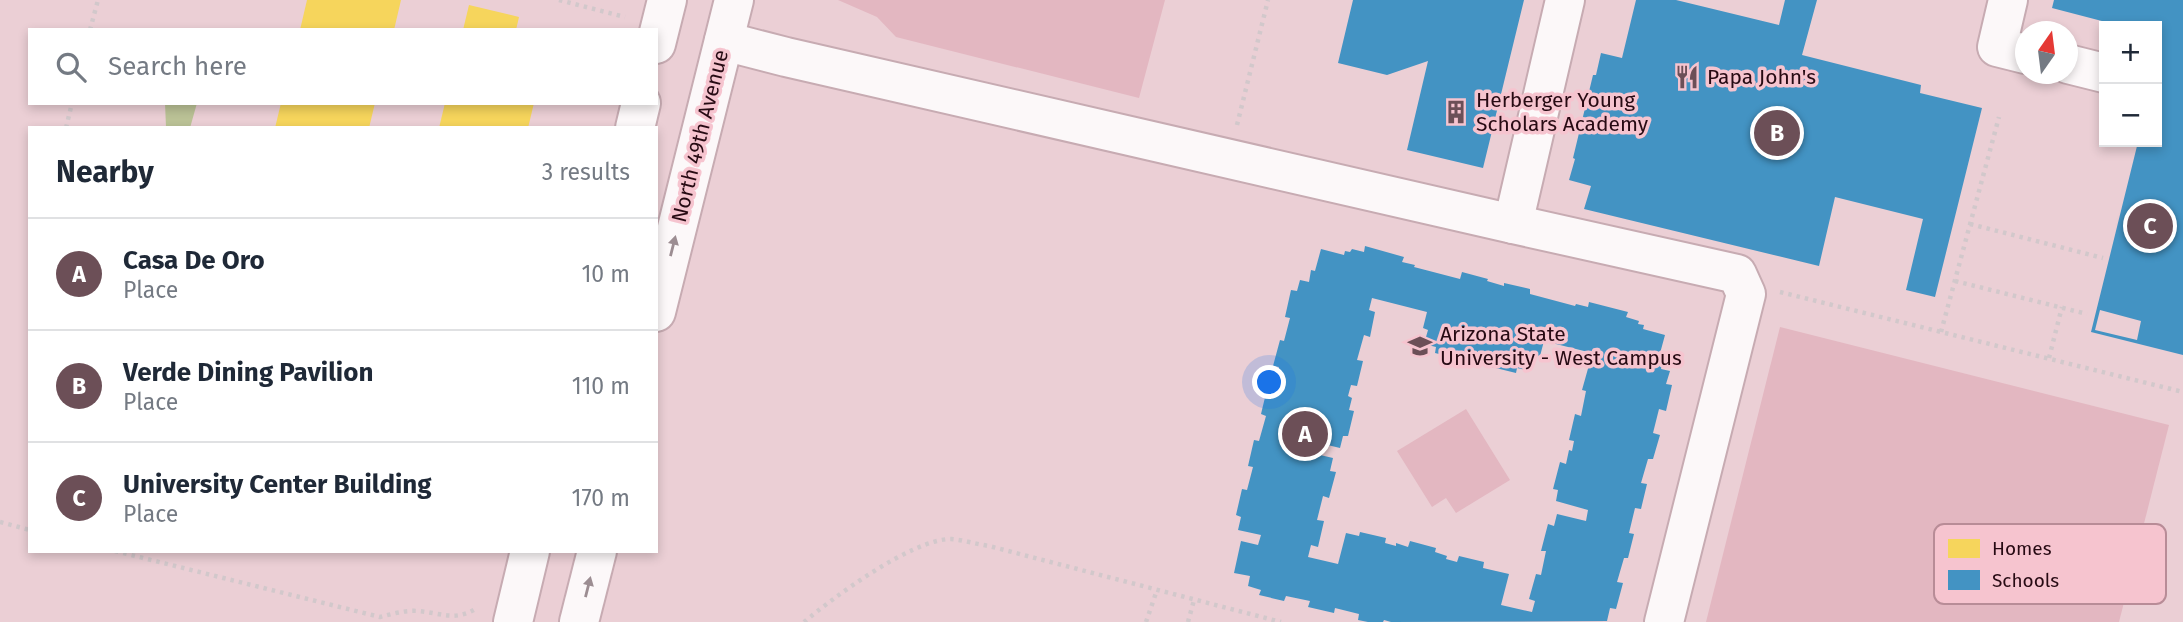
<!DOCTYPE html>
<meta charset="utf-8">
<style>
body{margin:0;font-family:"Fira Sans",sans-serif;background:#f6f6f7;color:#1f2937}
.controls{position:absolute;right:21px;top:21px;display:grid;overflow:hidden;border-radius:0px;box-shadow:0 4px 10px #0003}
.controls button{width:63px;height:63px;display:grid;place-items:center;padding:0;border:0;border-bottom:2px solid #e0e1e3;background:#fff;color:#1f2937;font:35px sans-serif}
.compass{position:absolute;left:2015px;top:21px;width:63px;height:63px;border-radius:50%;background:#fff;box-shadow:0 4px 10px #0003;rotate:14deg}
.you{position:absolute;left:1270px;top:383px;width:24px;height:24px;margin:-18px;border:5px solid #fff;border-radius:50%;background:#1a73e8;box-shadow:0 0 0 10px #1a73e833}
.badge{display:grid;place-items:center;width:46px;height:46px;border-radius:50%;background:#6c4f57;color:#fff;font-size:23px;font-weight:700}
.pin{position:absolute;translate:-50% -50%;border:4px solid #fff;box-shadow:0 2px 7px #0006}
.list{margin:0;padding:0;list-style:none}
h2{display:flex;justify-content:space-between;align-items:center;height:91px;margin:0;padding:0 28px;font-size:30px}
h2 small{font-size:23px;font-weight:400;color:#747a83}
.list li{display:grid;grid-template-columns:46px 1fr auto;gap:21px;align-items:center;box-sizing:border-box;height:112px;padding:0 28px;border-top:2px solid #e0e1e3}
.list b{display:block;font-size:26px;white-space:nowrap}
.list p{margin:0;font-size:23px;white-space:nowrap;color:#747a83}
.list em{font-size:23px;font-style:normal;color:#747a83}
.icon{flex:none;width:38px;height:38px;fill:none;stroke:currentColor;stroke-width:2;stroke-linecap:round;stroke-linejoin:round}
.map{position:relative;flex:none;width:2183px;height:622px;overflow:hidden}
.search{position:absolute;background:#fff;box-shadow:0 4px 10px #0003;left:28px;top:28px;width:630px;height:77px;display:flex;align-items:center;gap:18px;box-sizing:border-box;padding:0 24px;border-radius:0px;color:#747a83;font-size:26px}
.panel{position:absolute;background:#fff;box-shadow:0 4px 10px #0003;left:28px;top:126px;width:630px;height:427px;border-radius:0px}
.map>svg:first-child{display:block}
</style>
<div class="map">
<svg width="2183" height="622" viewBox="0 0 2183 622">
<rect width="100%" height="100%" fill="#ebcfd5"/>
<!-- green -->
<g fill="#e3b7c1">
<path d="M838,0H1165L1139,98L896,37L877,17Z"/>
<path d="M1780,327L2169,425L2119,622H1706Z"/>
<path d="M1466,409L1510,480L1456,513L1446,498L1432,507L1397,451Z"/>
</g>
<!-- water -->
<path fill="#bbc296" d="M165,103H197L190,128L166,127Z"/>
<!-- homes -->
<g fill="#f6d55c">
<path d="M307,0H401L394,30H300Z"/>
<path d="M469,5L519,17L516,30H463Z"/>
<path d="M281,103H375L369,128H275Z"/>
<path d="M445,103H534L528,128H439Z"/>
</g>
<!-- schools -->
<g fill="#4393c3" fill-rule="evenodd">
<path d="M1353,0H1524L1483,168L1407,150L1428,61L1387,75L1338,63Z"/>
<path d="M1636,0H1676L1779,25L1785,0H1817L1802,55L1921,85L1920,93L1982,108L1935,297L1906,290L1923,219L1835,197L1819,266L1584,209L1591,186L1569,180L1575,159L1573,158L1593,75H1596L1601,53L1622,58Z"/>
<path d="M2054,0H2183V355L2091,332L2138,142H2157V66L2161,47L2157,46V26H2121L2052,8ZM2100,310L2141,321L2137,340L2095,330Z"/>
<path d="M1365,246L1404,257L1402,262L1415,265L1414,267L1460,279L1462,272L1488,279L1487,281L1504,286V283L1530,289V294L1575,306L1576,304L1588,307L1589,302L1628,312L1626,317L1639,321L1638,324L1644,325L1643,329L1665,335L1659,357L1664,358L1661,369L1670,371L1666,384L1672,385L1666,411L1659,409L1653,433L1660,435L1653,459H1648L1641,483L1647,484L1641,509L1635,508L1629,533L1634,534L1628,558H1624L1617,582L1623,583L1616,609L1610,608L1607,621L1391,622L1384,620L1383,622H1368L1358,620L1359,614L1335,608L1334,613L1308,607L1310,601L1286,596L1284,601L1259,595L1261,590L1248,586L1250,576L1234,573L1241,541L1258,545L1261,535L1238,530L1241,517L1236,515L1242,489L1247,490L1253,467L1248,466L1254,440L1259,441L1266,416L1261,414L1267,389L1272,391L1279,367L1273,366L1280,340L1284,341L1290,318L1285,317L1291,290L1297,291L1300,280L1309,282L1311,270L1315,271L1321,249L1344,255L1345,251L1350,252L1352,249L1364,252ZM1372,298L1427,312L1423,328L1428,330L1424,344L1436,347L1435,353L1516,373L1517,368L1530,371L1534,354L1540,356L1544,341L1596,354L1593,366L1589,365L1582,390L1586,391L1581,416L1575,414L1569,440L1574,441L1572,451L1569,450L1566,464L1560,462L1553,489L1558,490L1556,501L1588,510L1586,521L1557,514L1554,526L1548,524L1541,551H1546L1541,575L1536,574L1529,599L1535,601L1532,612L1501,605L1509,574L1483,568L1484,562L1459,556L1457,562L1446,559L1447,556L1435,552L1436,548L1410,541L1408,547L1396,543V546L1385,543L1386,538L1360,532L1359,536L1346,533L1338,564L1308,557L1311,545L1318,547L1324,521L1317,520L1323,496L1329,498L1336,472L1330,471L1333,458L1303,451L1307,440L1340,448L1343,436H1348L1354,411L1349,410L1352,398L1348,396L1351,385L1357,386L1363,361L1357,360L1364,335L1370,337L1375,312L1369,310Z"/>
</g>
<g fill="none" stroke-linecap="round" stroke-linejoin="round">
<!-- minor casing -->
<g stroke="#c7abb2" stroke-width="42">
<g id="minor">
<path d="M2008,0L1997,47L2025,54"/>
<path d="M724,41L786,57L1513,224L1737,274L1746,294L1664,622"/>
<path d="M656,44L667,0"/>
<path d="M2068,64L2104,73"/>
<path d="M635,128L641,103"/>
<path d="M1513,224L1565,0"/>
<path d="M656,312L734,0"/>
<path d="M513,622L530,551"/>
<path d="M579,622L597,551"/>
</g>
</g>
<!-- path -->
<g stroke="#d2c8cb" stroke-width="4.5" stroke-dasharray="3.5 5" stroke-linecap="butt">
<path d="M559,0L625,17"/>
<path d="M90,30L98,0"/>
<path d="M1237,125L1268,0"/>
<path d="M66,128L72,103"/>
<path d="M1970,224L2103,258"/>
<path d="M1955,281L2087,314"/>
<path d="M1780,292L2183,392"/>
<path d="M1941,332L1999,117"/>
<path d="M2049,358L2062,307"/>
<path d="M0,522L30,530"/>
<path d="M115,551L380,617C392,614 405,610 418,611C442,613 455,622 477,608"/>
<path d="M804,622C834,597 912,539 951,539C963,540 976,544 989,546L1281,622"/>
<path d="M1146,622L1157,590"/>
<path d="M1188,622L1194,600"/>
</g>
<!-- minor -->
<use href="#minor" stroke="#fcf8f9" stroke-width="38"/>
</g>
<!-- one-way arrows -->
<defs><path id="oneway-solid" d="M-6-.8H1V-3.2L6.5 0L1 3.2V.8H-6Z" transform="scale(1.75)"/></defs>
<g fill="#9c8d92">
<use href="#oneway-solid" transform="translate(673 246) rotate(-76)"/>
<use href="#oneway-solid" transform="translate(588 587) rotate(-76)"/>
</g>
<!-- icons -->
<defs>
<g id="restaurant-bare" transform="scale(1.89)"><path d="M-5-6h1v4h1v-4h1v4h1v-4h1v5L-1.5 .5V6h-2V.5L-5-1ZM5-6V6H3V1.5H1.5Q1.5-4 5-6Z" fill="#6c4f57" stroke="#f6c4cf" stroke-width="2.5" paint-order="stroke"/></g>
<g id="building-bare" transform="scale(1.89)"><path d="M-4-6H4V6H1V3H-1V6H-4ZM-2.5-4.3h1.7v1.8h-1.7ZM.8-4.3h1.7v1.8H.8ZM-2.5-1h1.7V.8h-1.7ZM.8-1h1.7V.8H.8Z" fill="#6c4f57" stroke="#f6c4cf" stroke-width="2.5" paint-order="stroke"/></g>
<g id="university-bare" transform="scale(1.89)"><path d="M0-5L7-2L0 1L-7-2ZM-4 1L0 2.5L4 1V4Q0 6-4 4Z" fill="#6c4f57" stroke="#f6c4cf" stroke-width="2.5" paint-order="stroke"/></g>
</defs>
<g fill-rule="evenodd">
<use href="#restaurant-bare" x="1687" y="77"/>
<use href="#building-bare" x="1456" y="112"/>
<use href="#university-bare" x="1420" y="346"/>
</g>
<g text-anchor="middle" stroke-width="7" stroke-linejoin="round" paint-order="stroke">
<!-- poi labels -->
<g font-size="21" fill="#270a13" stroke="#f6c4cf" text-anchor="start">
<text x="1707" y="84">Papa John's</text>
<text x="1476" y="107">Herberger Young<tspan x="1476" dy="24">Scholars Academy</tspan></text>
<text x="1440" y="341">Arizona State<tspan x="1440" dy="24">University - West Campus</tspan></text>
</g>
<!-- street labels -->
<g font-size="21" fill="#270a13" stroke="#f6c4cf">
<text transform="translate(700 136) rotate(-76)" y="7">North 49th Avenue</text>
</g>
</g>
<!-- legend -->
<rect x="1934" y="524" width="232" height="80" rx="10" fill="#f6c4cf" stroke="#b88c97" stroke-width="2"/>
<rect x="1948" y="539" width="32" height="19" fill="#f6d55c"/>
<rect x="1948" y="570" width="32" height="20" fill="#4393c3"/>
<g font-size="19" fill="#270a13">
<text x="1992" y="555">Homes</text>
<text x="1992" y="587">Schools</text>
</g>
</svg>
<div class="controls">
<button>+</button>
<button>−</button>
</div>
<svg class="compass" viewBox="-18 -18 36 36"><path d="M0-13l5 13h-10z" fill="#e53935"/><path d="M0 13l5-13h-10z" fill="#747a83"/></svg>
<div class="you"></div>
<div class="pin badge" style="left:1305px;top:434px">A</div>
<div class="pin badge" style="left:1777px;top:133px">B</div>
<div class="pin badge" style="left:2150px;top:226px">C</div>
<div class="search"><svg class="icon" aria-label="search" viewBox="0 0 24 24"><circle cx="10" cy="10" r="6"/><path d="M15 15l6 6"/></svg>Search here</div>
<section class="panel">
<h2>Nearby<small>3 results</small></h2>
<ul class="list">
<li><span class="badge">A</span><div><b>Casa De Oro</b><p>Place</p></div><em>10 m</em></li>
<li><span class="badge">B</span><div><b>Verde Dining Pavilion</b><p>Place</p></div><em>110 m</em></li>
<li><span class="badge">C</span><div><b>University Center Building</b><p>Place</p></div><em>170 m</em></li>
</ul>
</section>
</div>
